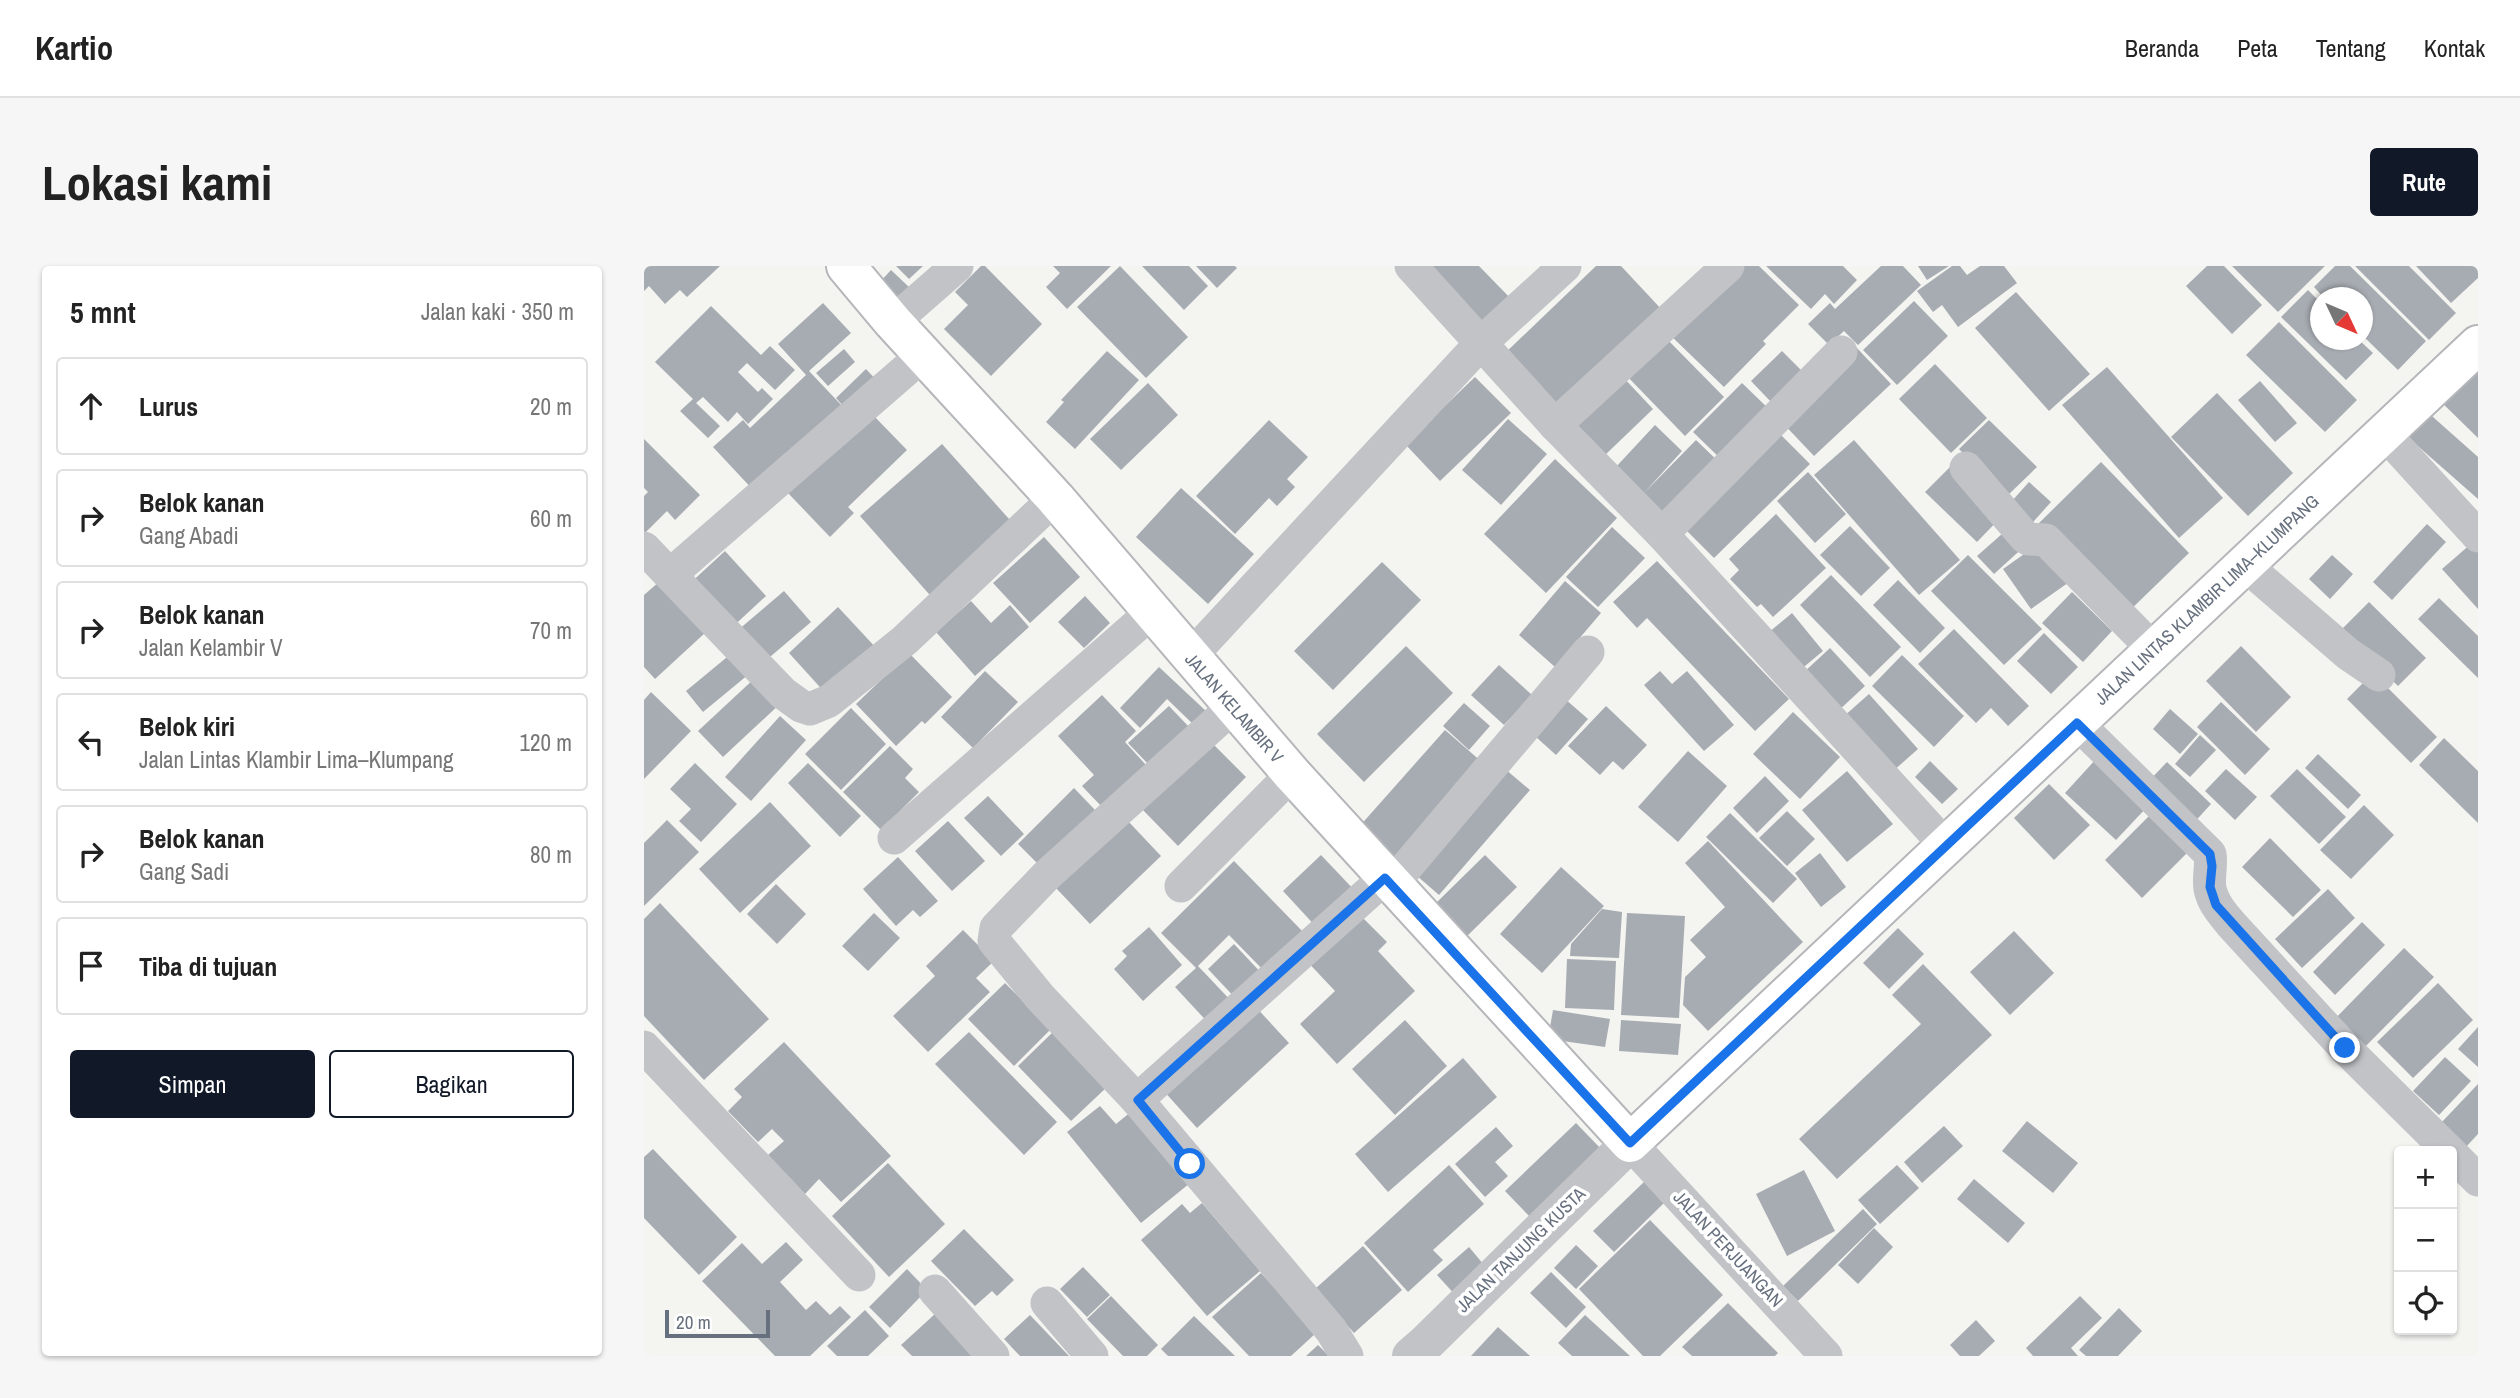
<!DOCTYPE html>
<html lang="id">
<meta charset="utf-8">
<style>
body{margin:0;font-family:"Archivo Narrow",sans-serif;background:#f6f6f6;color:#222}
.controls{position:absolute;right:21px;bottom:21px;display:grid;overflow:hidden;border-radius:7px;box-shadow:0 2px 5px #0004}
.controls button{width:63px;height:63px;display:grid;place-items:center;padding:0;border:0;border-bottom:2px solid #e0e0e0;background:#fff;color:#222;font:35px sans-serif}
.compass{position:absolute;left:1666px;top:21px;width:63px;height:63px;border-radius:50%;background:#fff;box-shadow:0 2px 5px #0004;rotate:134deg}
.scale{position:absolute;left:21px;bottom:18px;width:105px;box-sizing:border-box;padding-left:7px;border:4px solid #67707e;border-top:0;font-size:19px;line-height:24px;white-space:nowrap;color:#67707e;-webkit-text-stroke:5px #fff;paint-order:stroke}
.stop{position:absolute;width:21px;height:21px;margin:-16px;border:5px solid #1a73e8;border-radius:50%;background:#fff}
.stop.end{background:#1a73e8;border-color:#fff;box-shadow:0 2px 7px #0008}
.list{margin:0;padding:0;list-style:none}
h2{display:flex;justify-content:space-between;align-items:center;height:91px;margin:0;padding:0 28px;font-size:30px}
h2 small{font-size:23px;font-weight:400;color:#767676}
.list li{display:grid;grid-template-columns:46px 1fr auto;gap:21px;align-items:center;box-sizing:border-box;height:98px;margin:0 14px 14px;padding:0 14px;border:2px solid #e0e0e0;border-radius:7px}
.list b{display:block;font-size:26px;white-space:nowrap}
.list p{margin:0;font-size:23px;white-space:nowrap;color:#767676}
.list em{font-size:23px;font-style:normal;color:#767676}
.actions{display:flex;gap:14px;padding:21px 28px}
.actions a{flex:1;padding:16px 0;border:2px solid #111827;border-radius:7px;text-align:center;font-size:24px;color:#111827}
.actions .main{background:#111827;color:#fff}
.icon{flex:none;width:38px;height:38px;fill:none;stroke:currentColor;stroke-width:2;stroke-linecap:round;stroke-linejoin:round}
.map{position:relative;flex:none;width:1834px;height:1090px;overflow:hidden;border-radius:7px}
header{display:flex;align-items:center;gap:42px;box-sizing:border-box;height:98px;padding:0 35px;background:#fff;border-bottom:2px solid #e0e0e0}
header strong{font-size:33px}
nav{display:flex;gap:38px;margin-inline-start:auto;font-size:24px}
.intro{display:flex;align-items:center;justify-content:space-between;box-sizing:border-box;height:168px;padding:0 42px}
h1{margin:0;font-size:49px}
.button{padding:18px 32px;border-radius:7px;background:#111827;color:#fff;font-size:24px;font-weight:700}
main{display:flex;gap:42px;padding:0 42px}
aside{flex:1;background:#fff;border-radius:7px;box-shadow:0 2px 5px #0004}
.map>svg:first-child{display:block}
</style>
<header>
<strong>Kartio</strong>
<nav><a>Beranda</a><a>Peta</a><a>Tentang</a><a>Kontak</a></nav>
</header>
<div class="intro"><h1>Lokasi kami</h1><a class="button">Rute</a></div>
<main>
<aside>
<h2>5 mnt<small>Jalan kaki · 350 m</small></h2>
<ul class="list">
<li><svg class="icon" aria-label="ahead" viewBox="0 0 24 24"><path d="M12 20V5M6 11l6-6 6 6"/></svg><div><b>Lurus</b></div><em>20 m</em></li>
<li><svg class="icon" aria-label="right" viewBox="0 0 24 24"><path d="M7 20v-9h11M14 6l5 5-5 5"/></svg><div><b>Belok kanan</b><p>Gang Abadi</p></div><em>60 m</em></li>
<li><svg class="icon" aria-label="right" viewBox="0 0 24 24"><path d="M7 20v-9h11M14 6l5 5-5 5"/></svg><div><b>Belok kanan</b><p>Jalan Kelambir V</p></div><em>70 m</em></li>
<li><svg class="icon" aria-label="left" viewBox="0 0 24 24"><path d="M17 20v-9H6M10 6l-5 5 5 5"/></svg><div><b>Belok kiri</b><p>Jalan Lintas Klambir Lima–Klumpang</p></div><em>120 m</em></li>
<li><svg class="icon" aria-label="right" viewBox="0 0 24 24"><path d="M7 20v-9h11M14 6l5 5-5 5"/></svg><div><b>Belok kanan</b><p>Gang Sadi</p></div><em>80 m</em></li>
<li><svg class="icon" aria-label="arrive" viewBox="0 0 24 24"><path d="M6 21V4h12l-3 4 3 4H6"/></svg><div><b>Tiba di tujuan</b></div></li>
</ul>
<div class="actions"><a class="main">Simpan</a><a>Bagikan</a></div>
</aside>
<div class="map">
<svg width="1834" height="1090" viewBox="0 0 1834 1090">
<rect width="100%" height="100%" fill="#f4f4f1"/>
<!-- building -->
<g fill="#a7acb2">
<path d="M0,0H76L43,31L36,24L21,38L5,20L0,25Z"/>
<path d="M252,0H279L265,13Z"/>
<path d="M337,0H341L398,58L347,110L300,63L324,39L311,26Z"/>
<path d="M409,0H467L423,43L402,21L416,7Z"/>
<path d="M476,0L544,71L502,112L433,41Z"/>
<path d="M498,0H545L564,20L540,44Z"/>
<path d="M552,0H591L593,2L573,22Z"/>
<path d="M780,0H835L871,37L843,64Z"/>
<path d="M952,0H977L1020,46L914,147L859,89Z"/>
<path d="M1097,0H1115L1155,39L1119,75L1122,78L1080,121L1024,67Z"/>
<path d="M1122,0H1199L1213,14L1190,38L1181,28L1167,43Z"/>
<path d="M1237,0H1259L1277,19L1214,79L1200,65L1185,79L1164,58L1186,37L1191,43Z"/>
<path d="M1274,0H1305L1283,14Z"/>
<path d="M1308,0H1316L1323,9L1336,0H1360L1373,17L1314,61L1298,39L1289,46L1273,25Z"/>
<path d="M1563,0H1580L1618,39L1588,68L1542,20Z"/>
<path d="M1588,0H1681L1634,46Z"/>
<path d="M1691,0H1706L1782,75L1754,104L1718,69V32H1680L1670,21Z"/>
<path d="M1711,0H1765L1812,47L1785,74Z"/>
<path d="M1772,0H1834V12L1807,37Z"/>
<path d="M247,4L265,21L254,33L236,16Z"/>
<path d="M1664,24L1676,36V74H1715L1729,87L1702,114L1637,51Z"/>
<path d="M1372,26L1446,108L1405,145L1331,62Z"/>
<path d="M1270,35L1304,70L1253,119L1219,84Z"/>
<path d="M179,37L207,67L165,105L201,143L112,227L69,181L99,154L106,162L162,109L134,78Z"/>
<path d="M67,40L117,89L126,80L151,104L131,124L103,97L94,106L114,126L118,122L129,133L104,158L93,146L84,156L59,131L52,137L76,160L64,172L36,145L49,133L11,96Z"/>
<path d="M1635,56L1713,134L1681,166L1602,89Z"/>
<path d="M1017,67L1080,131L1041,170L978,105Z"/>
<path d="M1211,80L1247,118L1170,190L1134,152Z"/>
<path d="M200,83L211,96L184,120L172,107Z"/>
<path d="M463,85L495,114L431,183L402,156L420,136L417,134Z"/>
<path d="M1138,85L1159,106L1128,137L1107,115Z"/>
<path d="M1825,97L1834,106V172L1791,130Z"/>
<path d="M1291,98L1343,152L1307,187L1255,133Z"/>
<path d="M1463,101L1579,232L1535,272L1418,139Z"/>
<path d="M222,103L238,120L207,149L192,132Z"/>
<path d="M978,110L1009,143L959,191L927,159Z"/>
<path d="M831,111L867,147L796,215L761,178Z"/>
<path d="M1616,115L1653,157L1631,176L1594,134Z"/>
<path d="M504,117L534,149L477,204L446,173Z"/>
<path d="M1098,117L1130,148L1082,198L1049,166Z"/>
<path d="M1573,127L1649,207L1604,250L1527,171Z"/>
<path d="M1780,143L1834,191V233L1759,167Z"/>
<path d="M227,147L263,184L204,241L210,247L186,271L144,227Z"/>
<path d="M864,153L903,188L857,239L818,204Z"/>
<path d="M625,154L664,191L643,213L651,221L633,240L625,232L591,268L552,230Z"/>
<path d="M1345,154L1393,201L1362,231L1315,183Z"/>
<path d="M1011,159L1038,185L1000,227L1052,174L1080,201L1020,262L970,203Z"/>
<path d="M1132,164L1166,198L1070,292L1036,258Z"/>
<path d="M0,173L56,229L31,254L23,245L0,268V230L4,226L0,222Z"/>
<path d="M1210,174L1316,294L1275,329L1170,209Z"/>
<path d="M298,178L374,263L292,336L216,250Z"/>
<path d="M911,193L973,252L902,327L840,268Z"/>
<path d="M1457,196L1545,287L1480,350L1392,260Z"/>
<path d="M1308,199L1359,249L1333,276L1281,226Z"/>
<path d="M1164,206L1202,248L1171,277L1133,235Z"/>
<path d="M1385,216L1407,236L1381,265L1359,245Z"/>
<path d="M537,222L610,288L564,338L492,271Z"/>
<path d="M1132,248L1182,302L1129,351L1117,338L1113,341L1086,313L1095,304L1085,293Z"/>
<path d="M1783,258L1802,276L1748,334L1729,316Z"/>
<path d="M1206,260L1246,302L1217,330L1176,289Z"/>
<path d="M1367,260L1383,278L1350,308L1333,290Z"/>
<path d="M968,261L1001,292L954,341L922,311Z"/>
<path d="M400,271L436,311L386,357L349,317Z"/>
<path d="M1400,274L1428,314L1387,343L1359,303Z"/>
<path d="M1828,277L1834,284V343L1798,303Z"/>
<path d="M81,285L122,330L83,366L42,321Z"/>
<path d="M1324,289L1398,363L1360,399L1287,325Z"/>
<path d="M1688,289L1709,308L1686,333L1665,313Z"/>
<path d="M1013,295L1145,433L1111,465L1003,352L993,362L969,336Z"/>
<path d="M738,296L777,334L689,424L650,385Z"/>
<path d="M1187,309L1257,381L1226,411L1156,339Z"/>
<path d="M1254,314L1301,362L1276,387L1229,339Z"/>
<path d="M16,315L62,366L11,413L0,401V329Z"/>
<path d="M921,315L957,347L911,401L875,369Z"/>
<path d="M140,325L167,356L120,396L93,365Z"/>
<path d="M1428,326L1468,365L1439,396L1398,357Z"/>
<path d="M441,330L466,357L440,382L414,356Z"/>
<path d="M1795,332L1834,370V412L1774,353Z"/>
<path d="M327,335L347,357L366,339L385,361L331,410L292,366Z"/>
<path d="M1725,336L1782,392L1754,420L1697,364Z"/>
<path d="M194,341L234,384L184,430L145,387Z"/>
<path d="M1148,347L1179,385L1149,410L1118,372Z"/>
<path d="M1310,363L1385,440L1364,460L1347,442L1332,457L1274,398Z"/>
<path d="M1400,367L1434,401L1407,428L1373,395Z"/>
<path d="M762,380L809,427L720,516L673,468Z"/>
<path d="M1597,380L1647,431L1612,466L1562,415Z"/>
<path d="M1186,382L1221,420L1193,446L1158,408Z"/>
<path d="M88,387L105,408L59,446L42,425Z"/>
<path d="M265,387L308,431L281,458L278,455L252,480L212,438Z"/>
<path d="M1258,389L1320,450L1290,481L1228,420Z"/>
<path d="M855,399L888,429L860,459L827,429Z"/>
<path d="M515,401L563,446L551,460L523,433L496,462L476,442Z"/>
<path d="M341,405L374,436L329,482L297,451Z"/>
<path d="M1016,405L1028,418L1043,405L1090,459L1060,485L1000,419Z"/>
<path d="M1729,407L1793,471L1767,497L1703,433Z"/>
<path d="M112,411L137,437L79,491L54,465Z"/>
<path d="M7,426L47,465L0,513V434Z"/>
<path d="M913,426L944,453L912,489L881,461Z"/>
<path d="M1225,428L1274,483L1248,506L1198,452Z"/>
<path d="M458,429L492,465L481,476L502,499L457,540L438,520L450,509L414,470Z"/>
<path d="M1577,436L1626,483L1601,509L1553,461Z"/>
<path d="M820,437L846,460L825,484L799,460Z"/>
<path d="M525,440L546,462L506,500L484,477Z"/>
<path d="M962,440L1003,479L979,504L969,495L956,509L924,480Z"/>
<path d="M207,442L242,478L197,524L161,488Z"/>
<path d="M1526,443L1554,468L1536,488L1509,463Z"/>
<path d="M1149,446L1196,491L1156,533L1109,488Z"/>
<path d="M136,450L162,474L107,535L81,511Z"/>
<path d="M801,464L839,497L752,595L714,562Z"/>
<path d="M1556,469L1572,484L1546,511L1531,498Z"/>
<path d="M1800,472L1834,505V557L1775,499Z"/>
<path d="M566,475L602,511L534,580L498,543Z"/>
<path d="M246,480L269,503L261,512L275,526L237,564L199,526Z"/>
<path d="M1044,485L1083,520L1034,576L994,541Z"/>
<path d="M1674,488L1717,529L1704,543L1661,502Z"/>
<path d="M1453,492L1504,540L1472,574L1421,527Z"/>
<path d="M1286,495L1314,523L1298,538L1271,511Z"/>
<path d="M1523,496L1567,538L1546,561L1501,519Z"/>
<path d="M51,497L93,538L57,576L35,555L47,543L26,523Z"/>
<path d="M164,497L217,550L196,571L144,517Z"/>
<path d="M854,497L886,524L795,629L764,602Z"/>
<path d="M1582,503L1613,531L1591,554L1561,525Z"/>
<path d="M1653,503L1702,551L1675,578L1626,530Z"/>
<path d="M1203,505L1249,558L1203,596L1158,544Z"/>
<path d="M1121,510L1145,535L1113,567L1089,542Z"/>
<path d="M1405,518L1446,559L1410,594L1370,552Z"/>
<path d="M430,522L452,545L396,600L374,578Z"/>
<path d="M344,530L380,568L357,590L320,552Z"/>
<path d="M126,536L167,580L96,647L55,603Z"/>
<path d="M1720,539L1750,569L1707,613L1676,584Z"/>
<path d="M1511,544L1548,582L1498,632L1461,594Z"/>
<path d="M1143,545L1171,573L1143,600L1115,572Z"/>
<path d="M1086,547L1153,613L1129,637L1062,571Z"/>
<path d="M23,554L55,586L0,640V577Z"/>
<path d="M483,554L517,590L446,658L412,622Z"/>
<path d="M304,555L341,595L308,625L271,585Z"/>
<path d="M1626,572L1677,624L1649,651L1598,601Z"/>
<path d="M1064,575L1159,676L1064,765L1039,739L1041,711L1062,691L1046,674L1081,641L1041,597Z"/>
<path d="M1176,587L1202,621L1177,641L1151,607Z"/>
<path d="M677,589L714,628L676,665L639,625Z"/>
<path d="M841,589L873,621L819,674L787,642Z"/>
<path d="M254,591L294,635L276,651L269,644L252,660L219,623Z"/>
<path d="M590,595L663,670L624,709L585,669L554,700L592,740L569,762L531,721L552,702L517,667Z"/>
<path d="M917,601L960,640L898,707L856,668Z"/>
<path d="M132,618L162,648L133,678L103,648Z"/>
<path d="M1684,623L1711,652L1658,702L1631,673Z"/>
<path d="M16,637L125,753L60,814L0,750V653Z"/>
<path d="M709,642L743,676L734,685L771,725L693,798L656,758L691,725L658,690Z"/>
<path d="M958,643L978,646L975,692L926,690L927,678Z"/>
<path d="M230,647L256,672L224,705L198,680Z"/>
<path d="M983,647L1041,650L1035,752L977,749Z"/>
<path d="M1718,656L1741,679L1691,729L1669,706Z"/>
<path d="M505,661L538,699L499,735L470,703L483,690L478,685Z"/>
<path d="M1254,662L1280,688L1245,723L1219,697Z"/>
<path d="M319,664L350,695L332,712L346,726L284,786L249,750L291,710L282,700Z"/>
<path d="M1370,665L1410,707L1366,749L1326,706Z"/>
<path d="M590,678L622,712L595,736L564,703Z"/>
<path d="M1760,682L1790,711L1715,787L1686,758Z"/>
<path d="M923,693L972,695L970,744L921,742Z"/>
<path d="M1279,698L1348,769L1193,913L1155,873L1277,758L1248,729Z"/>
<path d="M361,717L407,763L370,800L324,753Z"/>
<path d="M1794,717L1829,754L1769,812L1733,776Z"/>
<path d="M609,738L645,777L553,862L518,823Z"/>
<path d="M909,744L966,753L961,781L904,773Z"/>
<path d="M761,754L803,800L751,849L708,803Z"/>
<path d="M977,754L1037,758L1034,789L975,785Z"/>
<path d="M1834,761V801L1814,783Z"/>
<path d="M325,766L413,856L380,889L291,798Z"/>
<path d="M409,766L463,821L427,855L374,800Z"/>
<path d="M140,776L247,890L197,936L175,913L161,928L124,889L140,875L128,863L114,876L84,845L98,831L90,823Z"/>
<path d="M1801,791L1827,815L1795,849L1769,825Z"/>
<path d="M819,792L853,831L744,926L711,888Z"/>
<path d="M1834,818V868L1821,882L1796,858Z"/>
<path d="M456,840L472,858L488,845L546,917L497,957L423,866Z"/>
<path d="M1383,855L1434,897L1409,927L1358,885Z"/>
<path d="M932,857L960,886L889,954L861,925Z"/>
<path d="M1300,860L1319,880L1278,917L1260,896Z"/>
<path d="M852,861L869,880L851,896L864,910L841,931L811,898Z"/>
<path d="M9,883L93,971L55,1009L0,952V891Z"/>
<path d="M244,897L301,958L245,1011L188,950Z"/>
<path d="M805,899L840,938L789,984L799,994L764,1026L720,977Z"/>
<path d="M1253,899L1275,922L1236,958L1214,934Z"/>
<path d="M1160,904L1191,965L1143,990L1112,928Z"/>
<path d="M1330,913L1381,957L1364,977L1313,933Z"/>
<path d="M1001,915L1021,936L970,986L949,965Z"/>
<path d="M558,937L616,1005L563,1050L497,974L538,938L546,947Z"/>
<path d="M1219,943L1233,958L1154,1035L1139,1020Z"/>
<path d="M1006,954L1079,1029L1016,1090H999L935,1023Z"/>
<path d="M1230,962L1249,981L1214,1018L1194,999Z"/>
<path d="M320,963L370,1014L353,1030L348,1025L331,1040L287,995Z"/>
<path d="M142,976L159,994L136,1016L162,1044L172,1035L186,1049L196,1040L207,1051L166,1090H131L58,1015L98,977L118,998Z"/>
<path d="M932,979L954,1000L932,1023L910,1002Z"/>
<path d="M719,980L758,1024L710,1067L671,1023Z"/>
<path d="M825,981L845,1005L814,1032L793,1009Z"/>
<path d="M439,1001L466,1029L443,1051L416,1023Z"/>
<path d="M263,1003L283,1024L246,1062L225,1041Z"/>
<path d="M907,1006L942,1041L922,1062L886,1027Z"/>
<path d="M617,1007L672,1067L647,1090H605L568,1051Z"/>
<path d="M467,1030L514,1079L503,1090H479L443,1053Z"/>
<path d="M1436,1030L1458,1052L1427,1082L1434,1090H1389L1382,1082Z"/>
<path d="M1084,1037L1134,1087L1131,1090H1048L1038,1081Z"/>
<path d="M1475,1042L1498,1065L1474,1090H1442L1435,1084Z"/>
<path d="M221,1044L245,1070L224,1090H193L183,1080Z"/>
<path d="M292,1047L328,1090H268L257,1079Z"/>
<path d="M386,1049L425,1090H376L360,1073Z"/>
<path d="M941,1049L986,1090H928L914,1077Z"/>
<path d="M550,1050L591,1090H524L517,1083Z"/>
<path d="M1332,1054L1351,1075L1335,1090H1316L1306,1079Z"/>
<path d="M854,1061L886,1090H827Z"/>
<path d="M674,1079L685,1090H662Z"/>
</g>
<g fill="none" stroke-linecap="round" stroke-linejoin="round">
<!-- primary casing -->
<g stroke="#b4b6ba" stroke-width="42">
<path id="primary" d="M202,0L249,56L411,232L648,508L986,877L1834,79"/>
</g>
<!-- minor -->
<g stroke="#c1c3c6" stroke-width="33">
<path d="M767,0L911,159L1018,268L1302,580"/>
<path d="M249,56L313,0"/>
<path d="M911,159L1084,0"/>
<path d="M1740,167L1834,270"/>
<path d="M1322,202L1381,271L1384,273L1402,274L1510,384"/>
<path d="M1018,268L1197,86"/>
<path d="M0,282L139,427L157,440L166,443L185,435L261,374L411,232"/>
<path d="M1601,299L1704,388L1735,409"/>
<path d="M27,308L279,89"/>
<path d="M546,391L838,76L921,0"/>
<path d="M589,441L403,609L352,662L350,675L396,731L493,834L687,1064L703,1090"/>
<path d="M1433,457L1566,588C1568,599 1564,611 1566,623C1569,637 1578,647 1587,658L1701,782L1805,885"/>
<path d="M250,572L509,345"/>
<path d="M749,617L944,386"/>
<path d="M537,620L648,508"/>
<path d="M0,781L215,1009"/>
<path d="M493,834L741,612"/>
<path d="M986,877L1182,1090"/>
<path d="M1808,888L1834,914"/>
<path d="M291,1025L349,1090"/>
<path d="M403,1037L448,1090"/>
</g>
<!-- tertiary -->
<path stroke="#c1c3c6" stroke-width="38" d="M767,1090L782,1077L986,877"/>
<!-- primary -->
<use href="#primary" stroke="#fff" stroke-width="38"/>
</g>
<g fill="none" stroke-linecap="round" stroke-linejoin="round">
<!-- route -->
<path stroke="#1a73e8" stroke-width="9" d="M546,898L494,834L741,612L986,877L1433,457L1566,588L1568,600L1566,621L1572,639L1701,782"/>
</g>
<g text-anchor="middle" stroke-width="7" stroke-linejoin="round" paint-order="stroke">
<!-- street labels -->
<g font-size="18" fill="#67707e" stroke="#fff">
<text transform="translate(1563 334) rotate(-43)" y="6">JALAN LINTAS KLAMBIR LIMA–KLUMPANG</text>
<text transform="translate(590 442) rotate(49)" y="6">JALAN KELAMBIR V</text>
<text transform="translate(1084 983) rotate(47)" y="6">JALAN PERJUANGAN</text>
<text transform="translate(877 984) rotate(-44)" y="6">JALAN TANJUNG KUSTA</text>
</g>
</g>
</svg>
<div class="controls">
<button>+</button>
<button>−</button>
<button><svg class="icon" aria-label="locate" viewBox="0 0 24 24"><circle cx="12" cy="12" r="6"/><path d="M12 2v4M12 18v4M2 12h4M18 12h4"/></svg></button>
</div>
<svg class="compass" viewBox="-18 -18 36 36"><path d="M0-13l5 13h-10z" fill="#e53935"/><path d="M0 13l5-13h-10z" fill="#767676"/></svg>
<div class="scale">20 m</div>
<div class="stop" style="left:546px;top:898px"></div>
<div class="stop end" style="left:1701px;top:782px"></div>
</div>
</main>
